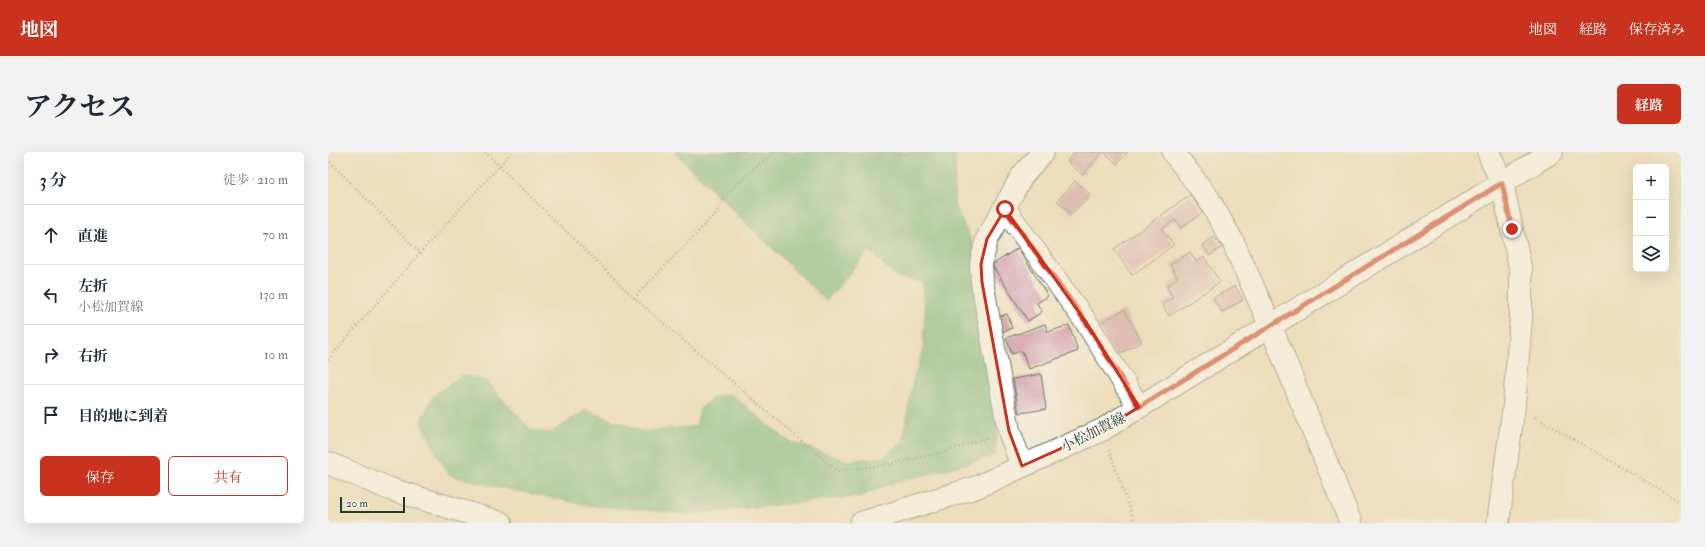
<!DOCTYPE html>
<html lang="ja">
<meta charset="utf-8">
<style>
body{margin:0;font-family:"IM FELL Double Pica","Noto Serif JP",serif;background:#f2f2f3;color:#1f2937}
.controls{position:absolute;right:12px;top:12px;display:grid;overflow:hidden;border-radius:6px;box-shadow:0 4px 16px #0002}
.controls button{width:36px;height:36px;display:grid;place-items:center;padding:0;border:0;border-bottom:1px solid #e0e1e3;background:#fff;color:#1f2937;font:20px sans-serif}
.scale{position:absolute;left:12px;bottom:10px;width:65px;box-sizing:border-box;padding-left:4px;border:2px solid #1f3d34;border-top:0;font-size:11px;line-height:14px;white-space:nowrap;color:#1f3d34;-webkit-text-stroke:3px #f7f3e8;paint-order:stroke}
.stop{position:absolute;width:12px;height:12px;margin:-9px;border:3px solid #c8321e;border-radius:50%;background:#fff}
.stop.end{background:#c8321e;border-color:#fff;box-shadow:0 1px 4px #0008}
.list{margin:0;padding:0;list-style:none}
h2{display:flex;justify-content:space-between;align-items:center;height:52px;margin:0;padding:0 16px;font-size:17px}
h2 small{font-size:13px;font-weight:400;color:#747a83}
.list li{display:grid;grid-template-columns:26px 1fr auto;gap:12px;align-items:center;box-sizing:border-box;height:60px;padding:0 16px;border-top:1px solid #e0e1e3}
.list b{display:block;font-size:15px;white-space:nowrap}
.list p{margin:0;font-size:13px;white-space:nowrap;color:#747a83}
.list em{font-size:13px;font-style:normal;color:#747a83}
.actions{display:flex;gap:8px;padding:12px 16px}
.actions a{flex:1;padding:9px 0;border:1px solid #c8321e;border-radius:6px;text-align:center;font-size:14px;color:#c8321e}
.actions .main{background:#c8321e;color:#fff}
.icon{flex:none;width:22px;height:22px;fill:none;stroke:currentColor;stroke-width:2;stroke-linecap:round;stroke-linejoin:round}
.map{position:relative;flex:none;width:1353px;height:371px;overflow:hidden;border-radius:6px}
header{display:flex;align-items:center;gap:24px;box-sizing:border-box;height:56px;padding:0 20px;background:#c8321e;color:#fff}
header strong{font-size:19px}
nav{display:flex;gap:22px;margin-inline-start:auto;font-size:14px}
.intro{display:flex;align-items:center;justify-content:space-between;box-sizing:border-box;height:96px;padding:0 24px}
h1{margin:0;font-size:28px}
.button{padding:10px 18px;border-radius:6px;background:#c8321e;color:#fff;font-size:14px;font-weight:700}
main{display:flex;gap:24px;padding:0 24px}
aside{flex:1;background:#fff;border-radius:6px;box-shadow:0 4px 16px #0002}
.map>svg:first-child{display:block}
</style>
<header>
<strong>地図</strong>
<nav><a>地図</a><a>経路</a><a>保存済み</a></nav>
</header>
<div class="intro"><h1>アクセス</h1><a class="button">経路</a></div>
<main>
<aside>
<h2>3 分<small>徒歩 · 210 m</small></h2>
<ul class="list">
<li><svg class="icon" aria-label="ahead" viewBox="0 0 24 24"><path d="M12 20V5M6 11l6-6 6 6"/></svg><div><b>直進</b></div><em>70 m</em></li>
<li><svg class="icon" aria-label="left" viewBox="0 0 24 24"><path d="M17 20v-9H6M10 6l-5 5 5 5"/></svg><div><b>左折</b><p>小松加賀線</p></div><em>130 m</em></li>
<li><svg class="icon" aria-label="right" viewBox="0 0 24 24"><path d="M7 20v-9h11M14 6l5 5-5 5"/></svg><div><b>右折</b></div><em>10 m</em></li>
<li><svg class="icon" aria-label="arrive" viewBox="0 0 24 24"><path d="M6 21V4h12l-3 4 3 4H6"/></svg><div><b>目的地に到着</b></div></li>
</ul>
<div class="actions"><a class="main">保存</a><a>共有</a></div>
</aside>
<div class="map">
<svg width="1353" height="371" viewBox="0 0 1353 371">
<rect width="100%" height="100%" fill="#f7f3e8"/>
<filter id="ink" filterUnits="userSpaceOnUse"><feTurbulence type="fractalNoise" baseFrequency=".025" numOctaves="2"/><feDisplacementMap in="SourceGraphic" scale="8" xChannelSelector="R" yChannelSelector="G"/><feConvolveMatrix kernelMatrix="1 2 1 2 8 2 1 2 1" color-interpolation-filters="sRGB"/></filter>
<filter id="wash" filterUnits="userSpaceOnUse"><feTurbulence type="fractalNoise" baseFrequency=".012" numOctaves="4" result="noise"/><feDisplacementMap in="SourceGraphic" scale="16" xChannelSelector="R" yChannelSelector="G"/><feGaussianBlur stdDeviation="0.9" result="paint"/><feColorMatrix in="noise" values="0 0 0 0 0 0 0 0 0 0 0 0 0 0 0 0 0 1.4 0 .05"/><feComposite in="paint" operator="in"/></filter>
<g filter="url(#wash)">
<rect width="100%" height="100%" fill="#eddebc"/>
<!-- forest -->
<path fill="#6ab780" stroke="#447a5a" d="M346,0H628L626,53L645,92L652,154L670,270L667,303L615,318L561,332L533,344L362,362L260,353L170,335L121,323L108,300L93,268L105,245L134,223L158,229L203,278L223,281L258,258L316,280L368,274L372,257L386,245L403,242L460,289L520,309L556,305L575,290L585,229L595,200L597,159L595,130L568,125L541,98L498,149Z"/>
<g id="blocks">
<!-- building -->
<g fill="#cf98a8">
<path d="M747,0H775L754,23L739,9Z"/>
<path d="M776,0H800L789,12Z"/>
<path d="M747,29L762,42L744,62L729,49Z"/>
<path d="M862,43L875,60L853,76L847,68L834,77L846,93L804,123L786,97Z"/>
<path d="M886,85L894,95L882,104L874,93Z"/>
<path d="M690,96L720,144L709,151L714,160L700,169L664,113Z"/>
<path d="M862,100L868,110L876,105L892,130L841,164L834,152L845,145L838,134L850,126L842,113Z"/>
<path d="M907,134L915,148L894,160L885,146Z"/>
<path d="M796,158L814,190L787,204L769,173Z"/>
<path d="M679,162L684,176L673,180L668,165Z"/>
<path d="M717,172L720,180L741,173L750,199L701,217L694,199L684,202L678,186Z"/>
<path d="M713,222L718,257L691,261L685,227Z"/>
</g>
</g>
</g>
<g filter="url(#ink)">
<use href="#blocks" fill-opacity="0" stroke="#677564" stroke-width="1"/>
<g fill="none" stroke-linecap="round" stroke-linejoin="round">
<!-- minor casing -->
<g stroke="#677564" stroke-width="24">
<g id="minor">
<path d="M845,0L880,46L905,90L943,175L1023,371"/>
<path d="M1160,0L1174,31L1193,119V166L1186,253L1170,371"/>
<path d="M677,57L758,170L811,255"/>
<path d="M694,314L681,279L654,130L653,112L659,87L694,24L715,0"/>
</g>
</g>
<!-- major casing -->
<g stroke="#677564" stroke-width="24">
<g id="major">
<path d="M0,311L62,337L173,371"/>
<path d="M533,371L649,335L774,278L1224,0"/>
</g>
</g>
<!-- path -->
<g stroke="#677564" stroke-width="2.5" stroke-dasharray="1 3" stroke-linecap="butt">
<path d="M157,0L306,146L509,319L563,312L616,300L661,285"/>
<path d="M2,10L92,101"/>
<path d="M306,146L387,62L400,41L424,18L447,0"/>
<path d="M0,208L92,101L184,0"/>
<path d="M1207,265L1353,350"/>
<path d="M781,298L807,371"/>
</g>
<!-- minor -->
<use href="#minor" stroke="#fff" stroke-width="22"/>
<!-- major -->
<use href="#major" stroke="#fff" stroke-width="22"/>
</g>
</g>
<g fill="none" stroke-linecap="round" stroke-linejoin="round" filter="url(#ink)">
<!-- route -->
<path stroke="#c8321e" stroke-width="5" d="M677,57L758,170L811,255L1174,31L1184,77"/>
</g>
<!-- marked area -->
<path d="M0 0H1353V371H0ZM677,57L758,170L811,255L774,278L694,314L681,279L654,130L653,112L659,87Z" fill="#eddebc" fill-opacity=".55" fill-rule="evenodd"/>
<path fill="none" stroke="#c8321e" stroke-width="3" stroke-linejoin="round" d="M677,57L758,170L811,255L774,278L694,314L681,279L654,130L653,112L659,87Z"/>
<g text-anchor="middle" stroke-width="3.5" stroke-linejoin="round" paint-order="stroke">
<!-- street labels -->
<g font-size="14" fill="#1f3d34" stroke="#f7f3e8">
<text transform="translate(765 280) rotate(-27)" y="5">小松加賀線</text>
</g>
</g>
</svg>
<div class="controls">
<button>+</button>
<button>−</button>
<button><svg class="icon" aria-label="layers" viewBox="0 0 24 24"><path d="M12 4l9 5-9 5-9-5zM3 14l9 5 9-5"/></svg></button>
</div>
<div class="scale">20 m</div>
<div class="stop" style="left:677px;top:57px"></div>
<div class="stop end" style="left:1184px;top:77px"></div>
</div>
</main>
